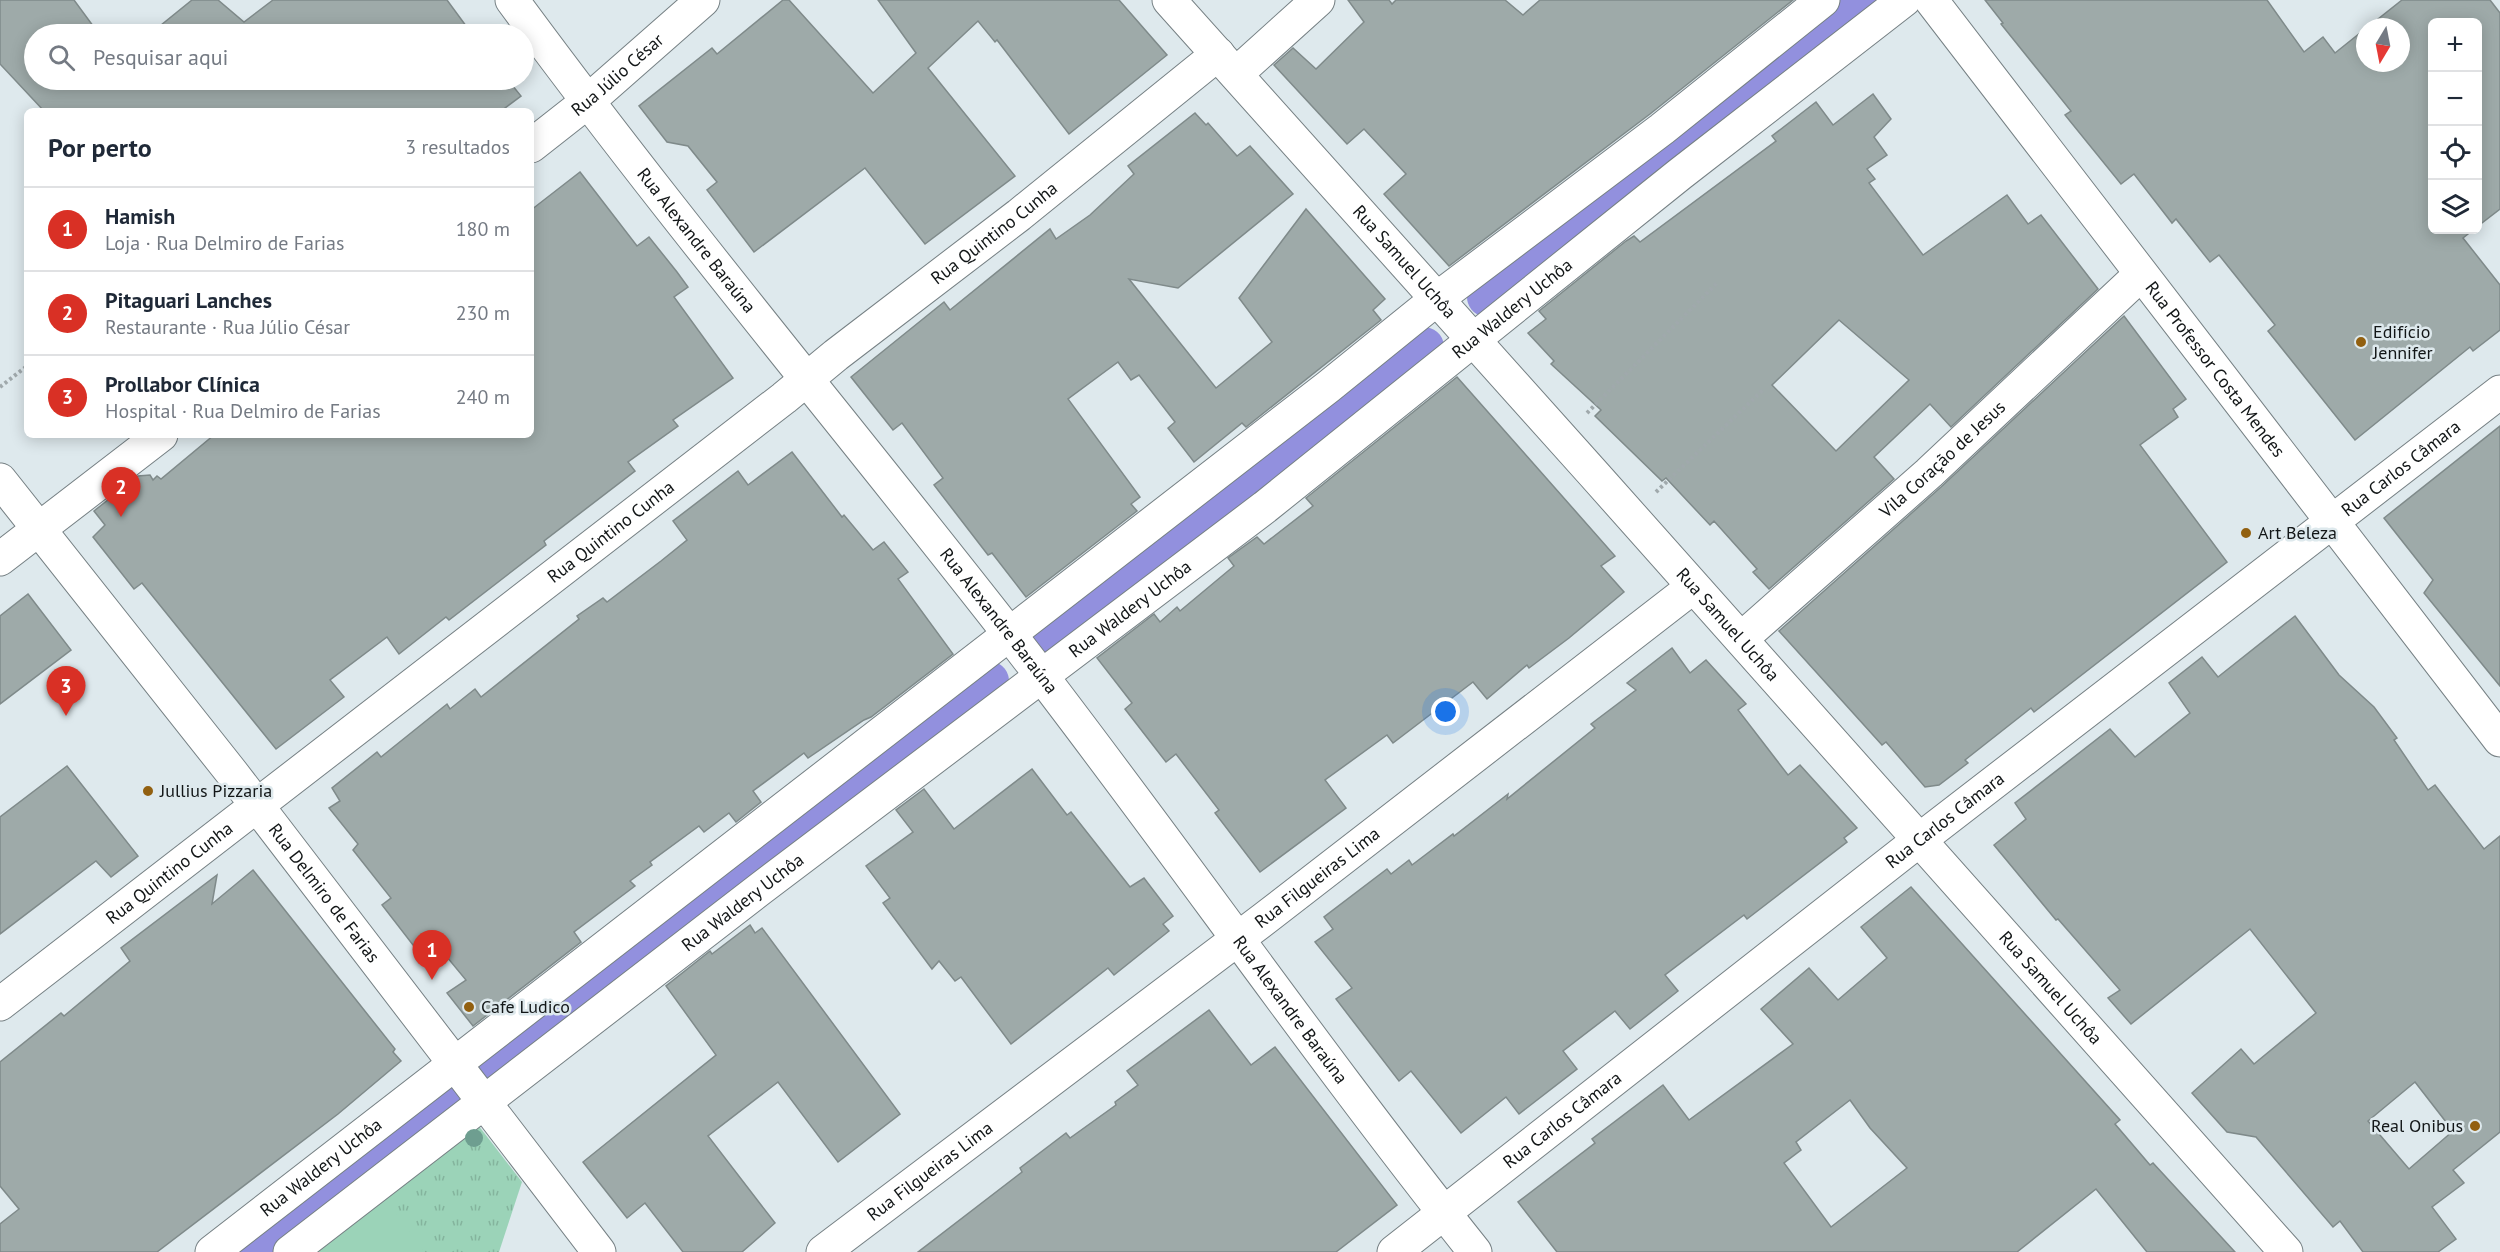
<!DOCTYPE html>
<html lang="pt">
<meta charset="utf-8">
<style>
body{margin:0;font-family:"PT Sans",sans-serif;background:#f2f2f3;color:#1f2937}
.controls{position:absolute;right:18px;top:18px;display:grid;overflow:hidden;border-radius:9px;box-shadow:0 3px 15px #0003}
.controls button{width:54px;height:54px;display:grid;place-items:center;padding:0;border:0;border-bottom:2px solid #e0e1e3;background:#fff;color:#1f2937;font:30px sans-serif}
.compass{position:absolute;left:2356px;top:18px;width:54px;height:54px;border-radius:50%;background:#fff;box-shadow:0 3px 15px #0003;rotate:190deg}
.you{position:absolute;left:1446px;top:712px;width:21px;height:21px;margin:-15px;border:4px solid #fff;border-radius:50%;background:#1a73e8;box-shadow:0 0 0 9px #1a73e833}
.badge{display:grid;place-items:center;width:39px;height:39px;border-radius:50%;background:#d93025;color:#fff;font-size:20px;font-weight:700}
.pin{position:absolute;translate:-50% -50px;filter:drop-shadow(0 2px 3px #0008)}
.pin::after{content:'';position:absolute;top:32px;width:21px;height:18px;background:inherit;clip-path:polygon(0 0,100% 0,50% 100%)}
.list{margin:0;padding:0;list-style:none}
h2{display:flex;justify-content:space-between;align-items:center;height:78px;margin:0;padding:0 24px;font-size:26px}
h2 small{font-size:20px;font-weight:400;color:#747a83}
.list li{display:grid;grid-template-columns:39px 1fr auto;gap:18px;align-items:center;box-sizing:border-box;height:84px;padding:0 24px;border-top:2px solid #e0e1e3}
.list b{display:block;font-size:22px;white-space:nowrap}
.list p{margin:0;font-size:20px;white-space:nowrap;color:#747a83}
.list em{font-size:20px;font-style:normal;color:#747a83}
.icon{flex:none;width:33px;height:33px;fill:none;stroke:currentColor;stroke-width:2;stroke-linecap:round;stroke-linejoin:round}
.map{position:relative;flex:none;width:2500px;height:1252px;overflow:hidden}
.search{position:absolute;background:#fff;box-shadow:0 3px 15px #0003;left:24px;top:24px;width:510px;height:66px;display:flex;align-items:center;gap:15px;box-sizing:border-box;padding:0 21px;border-radius:33px;color:#747a83;font-size:22px}
.panel{position:absolute;background:#fff;box-shadow:0 3px 15px #0003;left:24px;top:108px;width:510px;height:330px;border-radius:9px}
.map>svg:first-child{display:block}
</style>
<div class="map">
<svg width="2500" height="1252" viewBox="0 0 2500 1252">
<defs>
<pattern id="park-tufts" width="24" height="20" patternUnits="userSpaceOnUse" patternTransform="scale(1.5)"><rect width="24" height="20" fill="#9bd3b8"/><path d="M3 7l-1-3M5 7V3M7 7l1-3M15 17l-1-3M17 17v-4M19 17l1-3" fill="none" stroke="#84b49d"/></pattern>
</defs>
<rect width="100%" height="100%" fill="#dee9ed"/>
<!-- park -->
<path fill="url(#park-tufts)" d="M475,1121L522,1182L499,1252H301Z"/>
<!-- pitch -->
<path fill="#9bd3b8" d="M380,1193L425,1252H302Z"/>
<g fill="none" stroke-linecap="round" stroke-linejoin="round">
<!-- canal -->
<g stroke="#9290de" stroke-width="40">
<path d="M1487,297L1859,0"/>
<path d="M1050,634L1424,347"/>
<path d="M250,1252L989,681"/>
</g>
</g>
<!-- building -->
<g fill="#9eaaa9" stroke="#7f8a8a" stroke-width="1.5" fill-rule="evenodd">
<path d="M0,0H74L99,34H34V80H508L521,96L501,111H44L0,64Z"/>
<path d="M192,0H218L244,22L273,0H447L472,34H150Z"/>
<path d="M783,0H789L873,93L916,53L878,0H1119L1167,55L1069,134L997,40L995,42L978,21L928,68L1015,176L925,244L865,168L754,252L707,190L717,182L688,146L667,142L639,106L712,48L717,54Z"/>
<path d="M1348,0H1389L1392,4L1396,0H1505L1523,15L1540,0H1793L1650,114L1449,266L1384,194L1406,174L1364,129L1347,144L1274,65L1293,48L1316,69L1364,22Z"/>
<path d="M1985,0H2267L2304,52L2323,37L2335,53L2365,29V63H2401V27H2368L2402,0H2490L2500,13V209L2478,226V22H2433V230H2473L2463,238L2500,285V330L2473,351L2470,347L2355,440L2268,331L2275,325L2219,255L2210,262L2176,219L2172,223L2134,174L2121,184L2065,115L2071,111L2001,24L2003,23Z"/>
<path d="M1873,94L1891,119L1874,137L1887,155L1867,169L1875,179L1869,183L1923,255L2007,195L2028,224L2041,215L2098,289L1951,427L1930,404L1874,457L1894,479L1769,589L1753,572L1757,569L1714,521L1710,525L1666,478L1662,481L1595,416L1601,410L1551,364L1554,361L1528,333L1546,319L1539,311L1626,241L1634,236L1640,242L1776,141L1772,136L1816,102L1833,125ZM1839,320L1909,380L1836,451L1772,385Z"/>
<path d="M1195,113L1206,125L1208,123L1237,156L1250,146L1293,194L1178,288L1129,279L1216,388L1272,342L1239,298L1306,209L1385,299L1373,310L1381,320L1246,427L1242,423L1194,462L1168,428L1175,422L1139,375L1131,380L1118,362L1068,399L1140,497L1131,504L1137,511L1026,597L992,553L988,555L934,485L943,478L902,423L893,430L851,377L944,302L950,310L1050,229L1056,239L1090,215L1134,174L1128,166Z"/>
<path d="M580,172L637,246L649,237L677,272L688,287L674,297L733,378L673,420L678,426L628,462L635,471L544,541L546,545L449,620L446,617L399,654L387,637L330,680L344,697L276,749L142,583L134,589L93,537L105,525L94,511L138,476L150,475L153,480L157,476L161,479L214,435H531V210Z"/>
<path d="M2124,316L2186,399L2173,409L2178,417L2140,445L2227,562L2034,712L2031,708L1965,760L1968,763L1939,785L1925,787L1886,742L1882,745L1779,631L1941,487Z"/>
<path d="M1457,377L1615,556L1601,566L1624,592L1569,638L1529,668L1527,665L1487,699L1473,682L1393,743L1387,735L1325,780L1346,808L1260,872L1215,813L1219,810L1176,754L1166,762L1125,709L1132,703L1097,658L1154,614L1160,622L1177,607L1180,611L1234,566L1228,558L1257,537L1264,544L1313,506L1306,498Z"/>
<path d="M2500,426V686L2424,593L2433,580L2384,518Z"/>
<path d="M792,452L842,517L844,515L873,550L884,542L908,572L898,579L953,654L871,717L864,720L808,758L804,753L753,791L761,802L736,822L729,813L704,832L699,826L650,862L652,865L630,881L635,886L574,932L581,942L473,1026L447,993L466,980L428,934L413,945L382,905L391,898L353,850L358,844L329,808L340,801L332,788L377,752L381,757L447,704L450,709L475,689L481,697L579,619L577,616L603,598L607,602L661,561L687,540L673,521L738,471L748,485Z"/>
<path d="M28,594L71,650L0,704V616Z"/>
<path d="M2295,616L2339,675L2374,707L2397,738L2394,740L2428,790L2435,785L2484,849L2500,836V1132L2453,1170L2464,1183L2432,1207L2456,1239L2438,1252H2363L2340,1221L2333,1227L2256,1137L2227,1132L2192,1093L2241,1049L2254,1064L2316,1013L2250,929L2131,1024L2108,998L2120,990L2058,919L2056,920L1994,845L2026,819L2015,803L2110,729L2135,757L2190,713L2169,683L2202,657L2218,677ZM2415,1082L2453,1131L2409,1169L2368,1121Z"/>
<path d="M1672,648L1690,673L1706,660L1746,704L1738,710L1788,775L1800,765L1857,828L1844,838L1847,842L1747,919L1744,915L1665,975L1678,991L1630,1029L1615,1011L1563,1051L1577,1069L1519,1114L1506,1097L1461,1133L1411,1071L1399,1081L1336,999L1352,988L1315,942L1333,929L1324,917L1387,869L1391,874L1409,860L1412,865L1453,834L1454,836L1508,794L1507,799L1595,728L1591,724L1636,690L1627,683Z"/>
<path d="M67,766L138,856L111,877L96,861L0,934V817Z"/>
<path d="M1032,769L1067,815L1071,812L1130,887L1144,878L1173,916L1163,924L1169,931L1114,975L1108,968L1011,1044L961,977L955,981L939,961L932,969L883,903L890,898L866,866L913,832L896,810L924,789L954,829Z"/>
<path d="M253,870L395,1049L393,1052L401,1061L338,1114L157,1252H0V1224L19,1209L0,1186V1062L61,1013L64,1016L130,961L121,948L217,875L212,904Z"/>
<path d="M1911,887L2120,1120L2115,1124L2150,1165L2153,1163L2235,1252H2147L2096,1189L2017,1252H1557L1518,1202L1595,1143L1592,1139L1663,1085L1689,1120L1793,1044L1761,1009L1809,968L1838,1000L1887,958L1861,927ZM1850,1100L1870,1128L1907,1168L1831,1227L1784,1163L1801,1150L1796,1142Z"/>
<path d="M750,925L755,933L762,928L900,1114L838,1162L778,1082L708,1136L775,1223L742,1252H683L645,1203L627,1218L583,1162L716,1055L666,986L710,951L712,954Z"/>
<path d="M1209,1010L1251,1065L1275,1047L1397,1205L1336,1252H918L1022,1172L1020,1168L1066,1133L1070,1138L1116,1105L1115,1102L1138,1085L1127,1071Z"/>
</g>
<g fill="none" stroke-linecap="round" stroke-linejoin="round">
<!-- minor casing -->
<g stroke="#768084" stroke-width="35">
<g id="minor">
<path id="s1" d="M512,0C670,215 842,420 1007,631C1166,835 1313,1049 1475,1252"/>
<path id="s2" d="M1169,0C1544,415 1913,835 2286,1252"/>
<path id="s3" d="M1931,0L2500,740"/>
<path d="M1236,74L1318,0"/>
<path id="s4" d="M531,146L587,102L703,0"/>
<path id="s5" d="M0,480L232,773L599,1252"/>
<path d="M0,559L161,435"/>
<path id="s6" d="M1741,639L1929,473L2140,275"/>
<path id="s7" d="M0,1004L784,398L836,355L1019,215L1218,54"/>
<path id="s8" d="M212,1252L1328,387L1438,298L1662,129L1823,0"/>
<path id="s9" d="M290,1252L760,889L1265,507L1680,174L1904,0"/>
<path id="s10" d="M823,1252L1264,919L1693,587"/>
<path id="s11" d="M1394,1252L1918,841L2500,392"/>
</g>
</g>
<!-- path -->
<g stroke="#a0a9ac" stroke-width="4" stroke-dasharray="3 3" stroke-linecap="butt">
<path d="M0,387L27,366"/>
<path d="M1587,413L1718,282"/>
<path d="M1656,492L1764,389"/>
</g>
<!-- minor -->
<use href="#minor" stroke="#fff" stroke-width="33"/>
</g>
<!-- trees -->
<circle fill="#6e9e90" cx="474" cy="1138" r="9"/>
<!-- markers -->
<g fill="#926010" stroke="#dee9ed" stroke-width="2">
<circle cx="2361" cy="342" r="6"/>
<circle cx="2246" cy="533" r="6"/>
<circle cx="148" cy="791" r="6"/>
<circle cx="469" cy="1007" r="6"/>
<circle cx="2475" cy="1126" r="6"/>
</g>
<g text-anchor="middle" stroke-width="5" stroke-linejoin="round" paint-order="stroke">
<!-- street labels -->
<g font-size="18" fill="#121617" stroke="#dee9ed">
<text dy="6" stroke="none"><textPath href="#s4" startOffset="112">Rua Júlio César</textPath></text>
<text dy="6" stroke="none"><textPath href="#s7" startOffset="1258">Rua Quintino Cunha</textPath></text>
<text dy="6" stroke="none"><textPath href="#s1" startOffset="303">Rua Alexandre Baraúna</textPath></text>
<text dy="6" stroke="none"><textPath href="#s2" startOffset="352">Rua Samuel Uchôa</textPath></text>
<text dy="6" stroke="none"><textPath href="#s9" startOffset="1544">Rua Waldery Uchôa</textPath></text>
<text dy="6" stroke="none"><textPath href="#s3" startOffset="466">Rua Professor Costa Mendes</textPath></text>
<text dy="6" stroke="none"><textPath href="#s6" startOffset="270">Vila Coração de Jesus</textPath></text>
<text dy="6" stroke="none"><textPath href="#s11" startOffset="1276">Rua Carlos Câmara</textPath></text>
<text dy="6" stroke="none"><textPath href="#s7" startOffset="772">Rua Quintino Cunha</textPath></text>
<text dy="6" stroke="none"><textPath href="#s9" startOffset="1058">Rua Waldery Uchôa</textPath></text>
<text dy="6" stroke="none"><textPath href="#s1" startOffset="789">Rua Alexandre Baraúna</textPath></text>
<text dy="6" stroke="none"><textPath href="#s2" startOffset="838">Rua Samuel Uchôa</textPath></text>
<text dy="6" stroke="none"><textPath href="#s11" startOffset="700">Rua Carlos Câmara</textPath></text>
<text dy="6" stroke="none"><textPath href="#s7" startOffset="214">Rua Quintino Cunha</textPath></text>
<text dy="6" stroke="none"><textPath href="#s10" startOffset="620">Rua Filgueiras Lima</textPath></text>
<text dy="6" stroke="none"><textPath href="#s5" startOffset="525">Rua Delmiro de Farias</textPath></text>
<text dy="6" stroke="none"><textPath href="#s9" startOffset="572">Rua Waldery Uchôa</textPath></text>
<text dy="6" stroke="none"><textPath href="#s2" startOffset="1324">Rua Samuel Uchôa</textPath></text>
<text dy="6" stroke="none"><textPath href="#s1" startOffset="1275">Rua Alexandre Baraúna</textPath></text>
<text dy="6" stroke="none"><textPath href="#s11" startOffset="214">Rua Carlos Câmara</textPath></text>
<text dy="6" stroke="none"><textPath href="#s8" startOffset="138">Rua Waldery Uchôa</textPath></text>
<text dy="6" stroke="none"><textPath href="#s10" startOffset="134">Rua Filgueiras Lima</textPath></text>
</g>
<!-- poi labels -->
<g font-size="18" fill="#121617" stroke="#dee9ed" text-anchor="start">
<text x="2373" y="338">Edifício<tspan x="2373" dy="21">Jennifer</tspan></text>
<text x="2258" y="539">Art Beleza</text>
<text x="160" y="797">Jullius Pizzaria</text>
<text x="481" y="1013">Cafe Ludico</text>
<text x="2463" y="1132" text-anchor="end">Real Onibus</text>
</g>
</g>
</svg>
<div class="controls">
<button>+</button>
<button>−</button>
<button><svg class="icon" aria-label="locate" viewBox="0 0 24 24"><circle cx="12" cy="12" r="6"/><path d="M12 2v4M12 18v4M2 12h4M18 12h4"/></svg></button>
<button><svg class="icon" aria-label="layers" viewBox="0 0 24 24"><path d="M12 4l9 5-9 5-9-5zM3 14l9 5 9-5"/></svg></button>
</div>
<svg class="compass" viewBox="-18 -18 36 36"><path d="M0-13l5 13h-10z" fill="#e53935"/><path d="M0 13l5-13h-10z" fill="#747a83"/></svg>
<div class="you"></div>
<div class="pin badge" style="left:432px;top:980px">1</div>
<div class="pin badge" style="left:121px;top:517px">2</div>
<div class="pin badge" style="left:66px;top:716px">3</div>
<div class="search"><svg class="icon" aria-label="search" viewBox="0 0 24 24"><circle cx="10" cy="10" r="6"/><path d="M15 15l6 6"/></svg>Pesquisar aqui</div>
<section class="panel">
<h2>Por perto<small>3 resultados</small></h2>
<ul class="list">
<li><span class="badge">1</span><div><b>Hamish</b><p>Loja · Rua Delmiro de Farias</p></div><em>180 m</em></li>
<li><span class="badge">2</span><div><b>Pitaguari Lanches</b><p>Restaurante · Rua Júlio César</p></div><em>230 m</em></li>
<li><span class="badge">3</span><div><b>Prollabor Clínica</b><p>Hospital · Rua Delmiro de Farias</p></div><em>240 m</em></li>
</ul>
</section>
</div>
